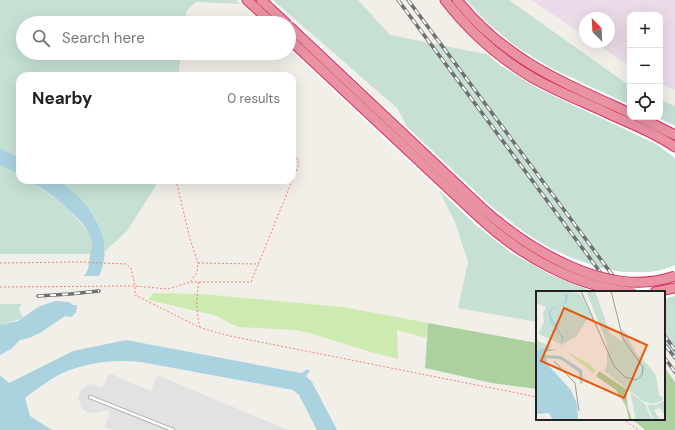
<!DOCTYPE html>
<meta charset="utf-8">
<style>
body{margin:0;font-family:"DM Sans",sans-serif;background:#f6f6f6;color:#222}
.controls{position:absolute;right:12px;top:12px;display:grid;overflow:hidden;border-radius:8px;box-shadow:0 4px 16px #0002}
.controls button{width:36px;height:36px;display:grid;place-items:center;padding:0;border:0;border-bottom:1px solid #e0e0e0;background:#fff;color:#222;font:20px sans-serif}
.compass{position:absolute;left:579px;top:12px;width:36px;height:36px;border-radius:50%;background:#fff;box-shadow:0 4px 16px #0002;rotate:336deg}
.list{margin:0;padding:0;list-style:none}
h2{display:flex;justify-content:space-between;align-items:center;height:52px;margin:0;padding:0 16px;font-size:17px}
h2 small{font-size:13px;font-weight:400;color:#767676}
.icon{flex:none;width:22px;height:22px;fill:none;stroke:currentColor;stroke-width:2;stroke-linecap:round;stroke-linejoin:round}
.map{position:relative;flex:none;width:675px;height:430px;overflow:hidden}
.search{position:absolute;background:#fff;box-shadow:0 4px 16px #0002;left:16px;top:16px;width:280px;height:44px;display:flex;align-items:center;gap:10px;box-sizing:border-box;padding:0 14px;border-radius:22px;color:#767676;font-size:15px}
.panel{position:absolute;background:#fff;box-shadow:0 4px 16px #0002;left:16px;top:72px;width:280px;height:112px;border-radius:12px}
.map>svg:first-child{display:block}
</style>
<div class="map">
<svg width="675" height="430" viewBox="0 0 675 430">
<rect width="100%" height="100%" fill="#f2efe9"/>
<!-- industrial -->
<path fill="#ebdbe8" d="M531,0H675V90L660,84V15H630V66L594,42H609V18H585V36Z"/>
<!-- grass -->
<path fill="#cdebb0" d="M153,293L201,294L343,307L428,323L426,338L397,330L398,359L367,351L310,333L295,330L238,327L214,315L148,300Z"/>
<!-- forest -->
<g fill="#add19e">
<path d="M428,323L537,343V389L492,383L425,368Z"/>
<path d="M664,367L675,382V430H645L637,423L629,419H664Z"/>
</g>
<!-- wetland -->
<g fill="#c6e0d4">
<path d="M0,0H236L240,4L196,2L187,10L185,23H23V53H181L178,76H20V158L0,148Z"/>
<path d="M273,0H358L390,35L485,54L502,35L485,20L467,0H509L630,86V117H660V100L675,106V354L664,350V292H537V322L458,308L468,262L455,222L398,109Z"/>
<path d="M0,165L20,175V180L31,181L69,209L87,231L91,240V254H0Z"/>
<path d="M56,180H158L155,187L127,231L105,251C101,214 85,201 56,180Z"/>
<path d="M0,304H21L19,309L23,318L0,325Z"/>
</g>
<!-- parking -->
<path fill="#e2e2e2" d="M109,373L151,391L157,375L288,430H112L104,427L110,414L108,410L96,413L87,412L82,409L78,398L81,390L87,385L93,384L100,387H103Z"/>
<!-- water -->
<g fill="#aad3df">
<path d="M0,148L20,158V175L0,165Z"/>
<path d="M29,180C36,180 51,178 57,180C64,183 71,191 77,195C99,217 113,246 99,276H84C89,270 89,264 90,256C91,251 92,245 91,240C87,219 47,191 29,180Z"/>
<path d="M55,301L69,302L73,305H77L76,313L71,317L65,316L40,333L29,338L20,340L11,349L0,355V325L18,321L38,307Z"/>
<path d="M126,340L301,373L308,369L310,371L306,376L312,382L337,430H317L299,395L293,390L141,362C116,359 88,362 65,372C51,378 37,389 25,398L30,416L52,430H0V375L9,383L73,351Z"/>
</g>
<!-- pier -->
<g fill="#fff">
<path d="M248,0H272L491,206L524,232L548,247L572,258L597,267L609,270L623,272H650L662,270L675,265V296L664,299V292H594L549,274L510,252L475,224L289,49V23H261L243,5Z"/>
<path d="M494,29L515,46L551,68L630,105V117H657L675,126V158L656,144L539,89L500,65L479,47Z"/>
</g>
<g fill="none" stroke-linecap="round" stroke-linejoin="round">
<!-- service casing -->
<g stroke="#a9a9a9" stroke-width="4.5">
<path id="service" d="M90,397L173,430"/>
</g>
<!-- motorway casing -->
<g stroke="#dc2a67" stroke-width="11">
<g id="motorway">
<path d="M247,0L272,23"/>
<path d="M261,0L286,23"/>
<path d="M445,0C469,31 499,58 533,78C556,91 581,101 605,112C628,123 654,132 675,147"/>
<path d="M457,0C505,60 562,82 630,113"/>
<path d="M639,117L675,135"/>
<path d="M655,292L675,288"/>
</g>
</g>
<!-- path -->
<g stroke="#fa8072" stroke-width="1" stroke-dasharray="2 2" stroke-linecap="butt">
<path d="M260,76V75"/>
<path d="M0,263L81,262L126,264L131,268L135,286L168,289L190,282L197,272L198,263L190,239L176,180"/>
<path d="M198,263L259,264"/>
<path d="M191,282H251L299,164L298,159L292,158"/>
<path d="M199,282C196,298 196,312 200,327"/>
<path d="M0,287L135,286V295L201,328L230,336L537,397"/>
<path d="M623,419L638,430"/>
</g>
<!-- service -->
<use href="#service" stroke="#fff" stroke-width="2.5"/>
<!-- motorway -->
<use href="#motorway" stroke="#e892a2" stroke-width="9"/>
<!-- rail casing -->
<g stroke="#707070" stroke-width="3.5">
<g id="rail">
<path d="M398,0L615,292"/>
<path d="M408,0L625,292"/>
<path d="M38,296L70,294L99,291"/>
<path d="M664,335L675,350"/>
<path d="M666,346L675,358"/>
<path d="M664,357L675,372"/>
</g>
</g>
<!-- rail -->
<use href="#rail" stroke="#fff" stroke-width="2" stroke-dasharray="6" stroke-linecap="butt"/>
<!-- motorway-bridge casing -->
<g stroke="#dc2a67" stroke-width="11" stroke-linecap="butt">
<g id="motorway-bridge">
<path d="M289,26L482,208C529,250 609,300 675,276"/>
<path d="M289,39L480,218C521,256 576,287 632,292"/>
</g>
</g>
<!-- motorway-bridge -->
<use href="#motorway-bridge" stroke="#e892a2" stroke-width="9"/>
</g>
<!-- overview -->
<g transform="translate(536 291)">
<rect width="129" height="129" fill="#f2efe9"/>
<path d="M31,61L54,73L62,82L59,79L58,83Z" fill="#cdebb0"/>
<path d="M63,80L90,98L92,117L96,129H93L90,115L80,99L60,85Z" fill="#add19e"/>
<path d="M0,0H29L28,13L15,17L12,25L25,46V53L3,43L8,30L7,22L10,16L0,12ZM31,0L45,3L58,30L51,28L41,45L27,53V44L14,22L17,18L30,13ZM50,0H59L74,42L85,50L88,48L85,40L88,39L101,63L113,75L120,85L123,104L128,107L125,110L117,113L107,110L68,80L71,74V52ZM0,49L14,55V57L0,61ZM94,101L109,113L116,129H100ZM129,109V124L124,117L118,119L124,129H118L111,114H120Z" fill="#c6e0d4"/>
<path d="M29,0L32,5L30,13L17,18L14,22L28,47L25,56V46L14,30L12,22L15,17L28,13ZM7,57L21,59L8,61V64L25,65L46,79L47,92L44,93L43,81L24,68L10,67L12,74L35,99L41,113L42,129H17L13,122L0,123V61Z" fill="#aad3df"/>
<path fill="none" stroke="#9f9d99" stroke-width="1" d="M45,0L78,75L89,86L100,89L106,84L107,76L87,48L75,0M18,70L39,92L43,120"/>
<path fill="#e8590c" fill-opacity="0.15" stroke="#e8590c" stroke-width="2" d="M28,17L111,54L88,107L5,70Z"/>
<rect width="129" height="129" fill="none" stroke="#222" stroke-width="2"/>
</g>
</svg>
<div class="controls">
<button>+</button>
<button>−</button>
<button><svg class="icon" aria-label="locate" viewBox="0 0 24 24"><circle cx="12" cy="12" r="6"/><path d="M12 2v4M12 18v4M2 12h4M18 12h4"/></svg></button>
</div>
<svg class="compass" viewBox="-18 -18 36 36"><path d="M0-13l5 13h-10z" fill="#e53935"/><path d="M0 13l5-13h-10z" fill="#767676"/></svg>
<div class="search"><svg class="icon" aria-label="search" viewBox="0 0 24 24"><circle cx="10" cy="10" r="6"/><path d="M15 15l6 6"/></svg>Search here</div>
<section class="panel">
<h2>Nearby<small>0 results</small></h2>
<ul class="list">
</ul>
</section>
</div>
